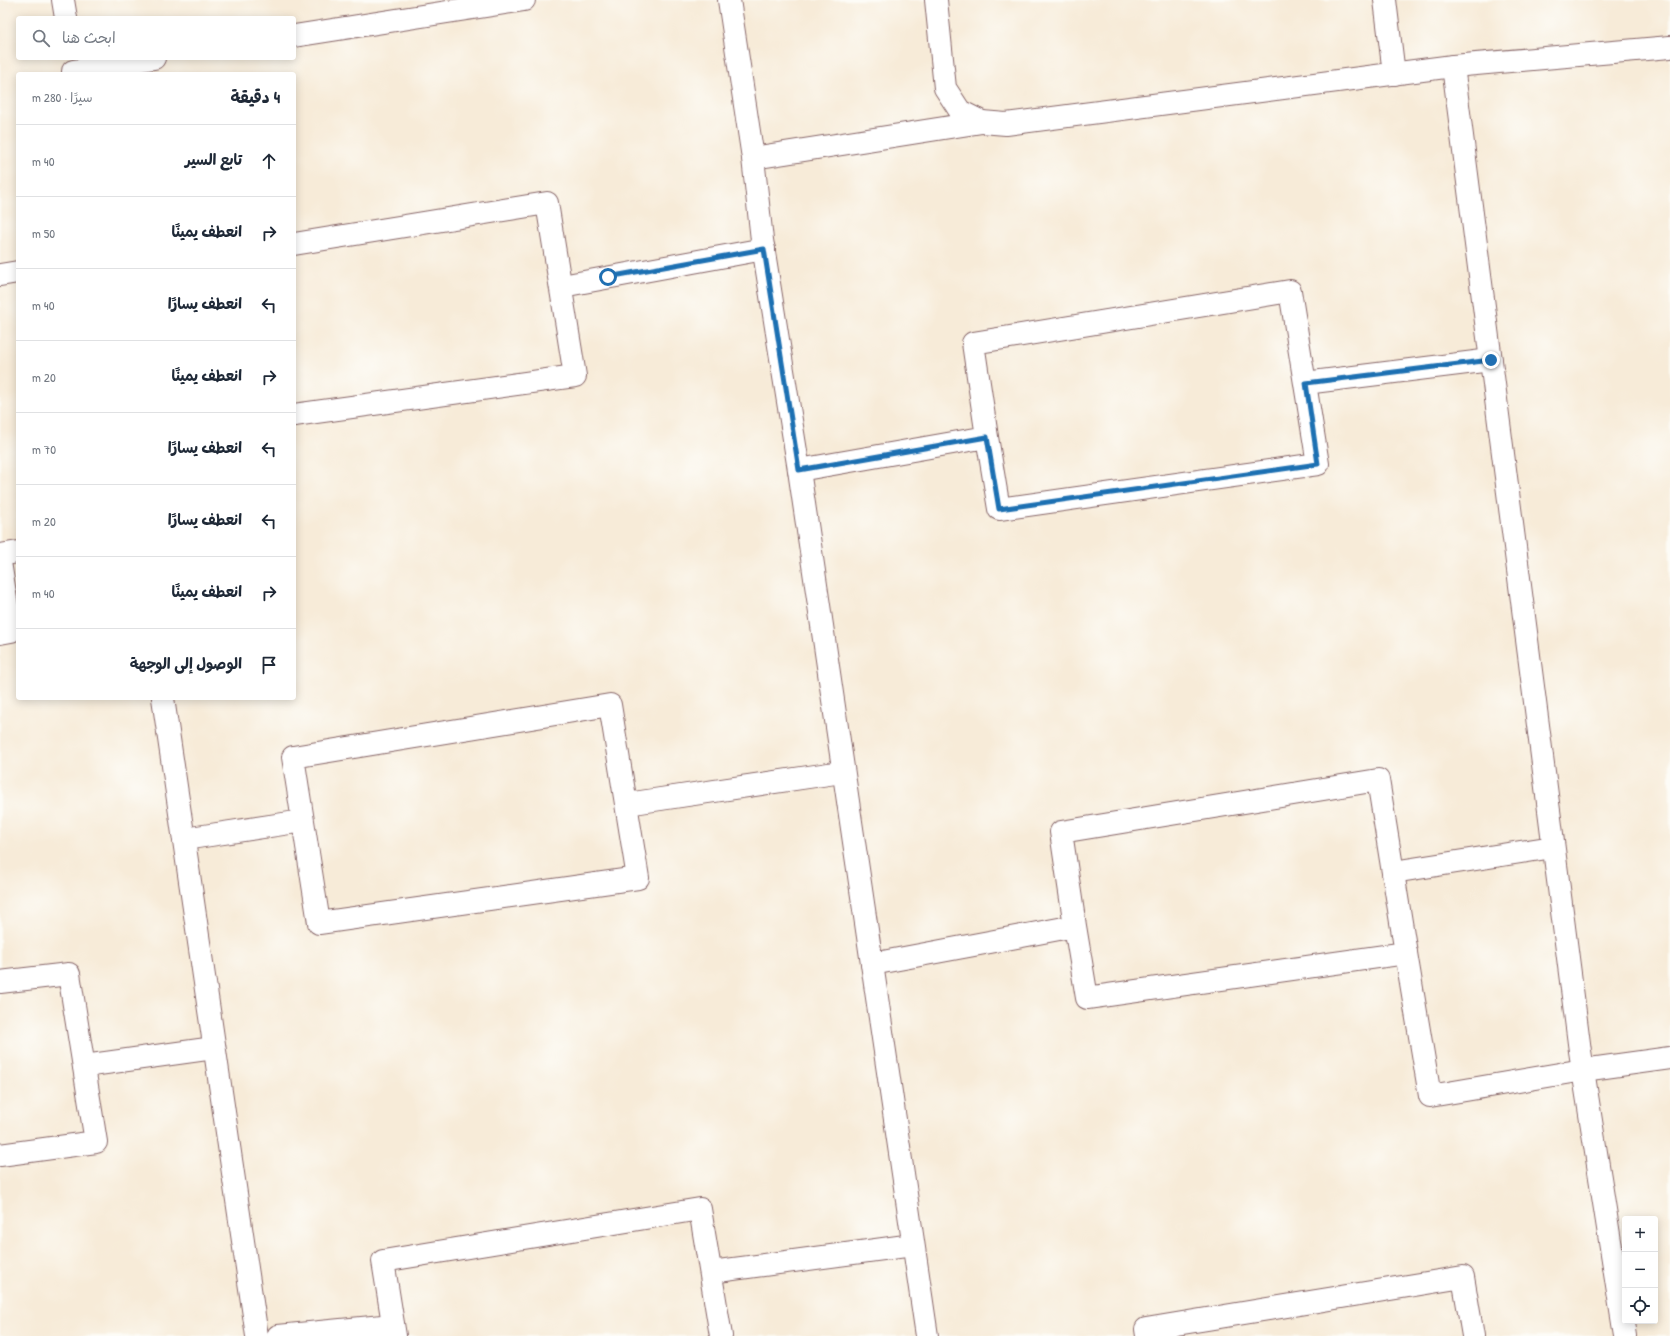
<!DOCTYPE html>
<html lang="ar">
<meta charset="utf-8">
<style>
body{margin:0;font-family:"Patrick Hand","Playpen Sans Arabic",sans-serif;background:#f2f2f3;color:#1f2937;direction:rtl}
.controls{position:absolute;right:12px;bottom:12px;display:grid;overflow:hidden;border-radius:4px;box-shadow:0 2px 10px #0003}
.controls button{width:36px;height:36px;display:grid;place-items:center;padding:0;border:0;border-bottom:1px solid #e0e1e3;background:#fff;color:#1f2937;font:20px sans-serif}
.stop{position:absolute;width:12px;height:12px;margin:-9px;border:3px solid #1f6fb2;border-radius:50%;background:#fff}
.stop.end{background:#1f6fb2;border-color:#fff;box-shadow:0 1px 4px #0008}
.list{margin:0;padding:0;list-style:none}
h2{display:flex;justify-content:space-between;align-items:center;height:52px;margin:0;padding:0 16px;font-size:17px}
h2 small{font-size:13px;font-weight:400;color:#747a83}
.list li{display:grid;grid-template-columns:26px 1fr auto;gap:12px;align-items:center;box-sizing:border-box;height:72px;padding:0 16px;border-top:1px solid #e0e1e3}
.list b{display:block;font-size:15px;white-space:nowrap}
.list em{font-size:13px;font-style:normal;color:#747a83}
.icon{flex:none;width:22px;height:22px;fill:none;stroke:currentColor;stroke-width:2;stroke-linecap:round;stroke-linejoin:round}
.map{position:relative;flex:none;width:1670px;height:1336px;overflow:hidden;direction:ltr}
.search{position:absolute;background:#fff;box-shadow:0 2px 10px #0003;left:16px;top:16px;width:280px;height:44px;display:flex;align-items:center;gap:10px;box-sizing:border-box;padding:0 14px;border-radius:4px;color:#747a83;font-size:15px}
.panel{position:absolute;background:#fff;box-shadow:0 2px 10px #0003;left:16px;top:72px;width:280px;height:628px;border-radius:4px;direction:rtl}
.map>svg:first-child{display:block}
</style>
<div class="map">
<svg width="1670" height="1336" viewBox="0 0 1670 1336">
<rect width="100%" height="100%" fill="#fdfcf7"/>
<filter id="ink" filterUnits="userSpaceOnUse"><feTurbulence type="fractalNoise" baseFrequency=".025" numOctaves="2"/><feDisplacementMap in="SourceGraphic" scale="8" xChannelSelector="R" yChannelSelector="G"/><feConvolveMatrix kernelMatrix="1 2 1 2 8 2 1 2 1" color-interpolation-filters="sRGB"/></filter>
<filter id="wash" filterUnits="userSpaceOnUse"><feTurbulence type="fractalNoise" baseFrequency=".012" numOctaves="4" result="noise"/><feDisplacementMap in="SourceGraphic" scale="16" xChannelSelector="R" yChannelSelector="G"/><feGaussianBlur stdDeviation="0.9" result="paint"/><feColorMatrix in="noise" values="0 0 0 0 0 0 0 0 0 0 0 0 0 0 0 0 0 1.4 0 .05"/><feComposite in="paint" operator="in"/></filter>
<g filter="url(#wash)">
<rect width="100%" height="100%" fill="#f7ebd8"/>
</g>
<g filter="url(#ink)">
<g fill="none" stroke-linecap="round" stroke-linejoin="round">
<!-- minor casing -->
<g stroke="#876668" stroke-width="24">
<g id="minor">
<path d="M63,0L66,18"/>
<path d="M729,0L753,158L762,240L799,470L927,1336"/>
<path d="M936,0L945,88L960,111L982,122L1006,124L1453,66L1670,47"/>
<path d="M1385,0L1394,74"/>
<path d="M294,36L524,0"/>
<path d="M1453,66L1580,1051L1625,1336"/>
<path d="M73,74V71L154,58"/>
<path d="M753,158L982,122"/>
<path d="M294,244L547,203L575,376L294,415"/>
<path d="M0,275L18,272"/>
<path d="M562,286L764,249"/>
<path d="M1305,383L1491,360"/>
<path d="M799,470L987,437L999,509L1318,464L1290,291L973,343L987,437"/>
<path d="M0,555L18,552"/>
<path d="M0,562L11,631L0,633"/>
<path d="M163,698L257,1336"/>
<path d="M627,804L842,772"/>
<path d="M184,839L303,821L319,923L638,878L610,705L293,757L303,821"/>
<path d="M1393,872L1553,847"/>
<path d="M1406,953L1430,1096L1583,1070L1670,1058"/>
<path d="M872,964L1075,926L1087,998L1406,953L1378,780L1061,832L1075,926"/>
<path d="M0,982L69,974L96,1142L0,1155"/>
<path d="M84,1066L214,1048"/>
<path d="M711,1272L913,1245"/>
<path d="M278,1336L393,1325"/>
<path d="M395,1336L383,1261L700,1209L721,1336"/>
<path d="M1147,1336L1146,1329L1463,1277L1473,1336"/>
</g>
</g>
<!-- minor -->
<use href="#minor" stroke="#fff" stroke-width="22"/>
</g>
</g>
<g fill="none" stroke-linecap="round" stroke-linejoin="round" filter="url(#ink)">
<!-- route -->
<path stroke="#1f6fb2" stroke-width="5" d="M608,277L764,249L799,470L987,437L999,509L1318,464L1306,383L1491,360"/>
</g>
</svg>
<div class="controls">
<button>+</button>
<button>−</button>
<button><svg class="icon" aria-label="locate" viewBox="0 0 24 24"><circle cx="12" cy="12" r="6"/><path d="M12 2v4M12 18v4M2 12h4M18 12h4"/></svg></button>
</div>
<div class="stop" style="left:608px;top:277px"></div>
<div class="stop end" style="left:1491px;top:360px"></div>
<div class="search"><svg class="icon" aria-label="search" viewBox="0 0 24 24"><circle cx="10" cy="10" r="6"/><path d="M15 15l6 6"/></svg>ابحث هنا</div>
<section class="panel">
<h2>4 دقيقة<small>سيرًا · 280 m</small></h2>
<ul class="list">
<li><svg class="icon" aria-label="ahead" viewBox="0 0 24 24"><path d="M12 20V5M6 11l6-6 6 6"/></svg><div><b>تابع السير</b></div><em>40 m</em></li>
<li><svg class="icon" aria-label="right" viewBox="0 0 24 24"><path d="M7 20v-9h11M14 6l5 5-5 5"/></svg><div><b>انعطف يمينًا</b></div><em>50 m</em></li>
<li><svg class="icon" aria-label="left" viewBox="0 0 24 24"><path d="M17 20v-9H6M10 6l-5 5 5 5"/></svg><div><b>انعطف يسارًا</b></div><em>40 m</em></li>
<li><svg class="icon" aria-label="right" viewBox="0 0 24 24"><path d="M7 20v-9h11M14 6l5 5-5 5"/></svg><div><b>انعطف يمينًا</b></div><em>20 m</em></li>
<li><svg class="icon" aria-label="left" viewBox="0 0 24 24"><path d="M17 20v-9H6M10 6l-5 5 5 5"/></svg><div><b>انعطف يسارًا</b></div><em>70 m</em></li>
<li><svg class="icon" aria-label="left" viewBox="0 0 24 24"><path d="M17 20v-9H6M10 6l-5 5 5 5"/></svg><div><b>انعطف يسارًا</b></div><em>20 m</em></li>
<li><svg class="icon" aria-label="right" viewBox="0 0 24 24"><path d="M7 20v-9h11M14 6l5 5-5 5"/></svg><div><b>انعطف يمينًا</b></div><em>40 m</em></li>
<li><svg class="icon" aria-label="arrive" viewBox="0 0 24 24"><path d="M6 21V4h12l-3 4 3 4H6"/></svg><div><b>الوصول إلى الوجهة</b></div></li>
</ul>
</section>
</div>
